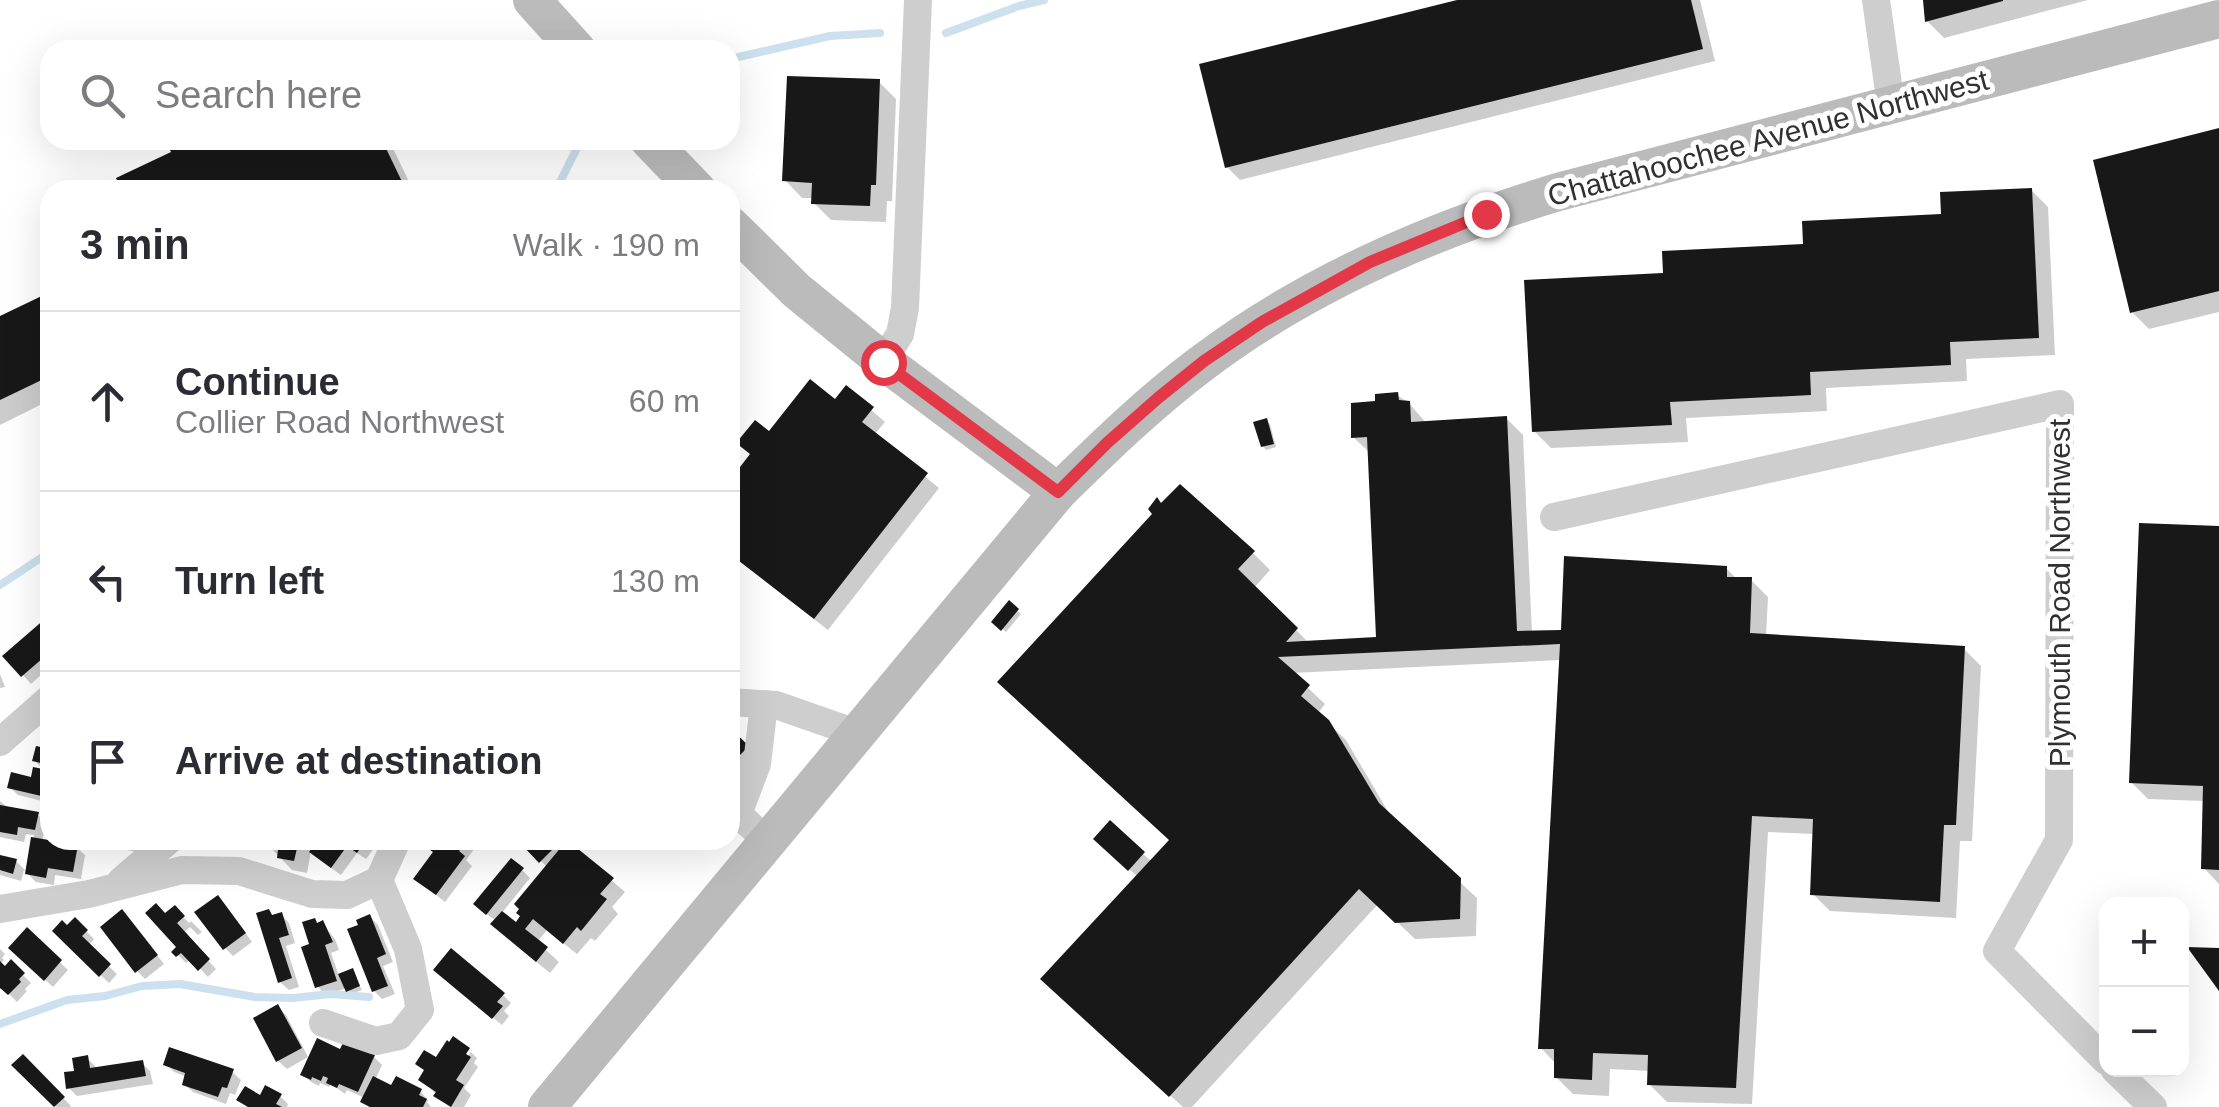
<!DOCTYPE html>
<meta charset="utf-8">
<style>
body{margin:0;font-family:Helvetica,sans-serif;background:#f7f7f7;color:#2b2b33}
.controls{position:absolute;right:30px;bottom:30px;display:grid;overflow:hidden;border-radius:20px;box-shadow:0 10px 40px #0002}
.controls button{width:90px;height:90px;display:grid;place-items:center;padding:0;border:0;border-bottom:2px solid #e1e1e2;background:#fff;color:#2b2b33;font:50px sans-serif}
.stop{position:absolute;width:30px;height:30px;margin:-22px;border:8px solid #e33847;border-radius:50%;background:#fff}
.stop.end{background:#e33847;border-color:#fff;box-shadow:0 2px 10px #0008}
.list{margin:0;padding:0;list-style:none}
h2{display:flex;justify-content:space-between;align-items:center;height:130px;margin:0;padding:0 40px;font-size:42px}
h2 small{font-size:32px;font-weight:400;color:#7c7c81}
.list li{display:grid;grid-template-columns:65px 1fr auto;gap:30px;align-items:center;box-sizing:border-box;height:180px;padding:0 40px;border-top:2px solid #e1e1e2}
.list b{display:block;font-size:38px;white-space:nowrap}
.list p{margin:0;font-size:32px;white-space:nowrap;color:#7c7c81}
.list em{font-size:32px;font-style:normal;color:#7c7c81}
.icon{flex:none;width:55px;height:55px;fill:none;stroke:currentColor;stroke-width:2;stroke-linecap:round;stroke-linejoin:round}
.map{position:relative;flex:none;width:2219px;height:1107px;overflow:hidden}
.search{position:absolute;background:#fff;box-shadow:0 10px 40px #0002;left:40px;top:40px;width:700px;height:110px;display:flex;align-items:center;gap:25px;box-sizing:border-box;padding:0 35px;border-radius:30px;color:#7c7c81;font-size:38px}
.panel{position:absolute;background:#fff;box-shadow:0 10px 40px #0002;left:40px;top:180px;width:700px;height:670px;border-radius:30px}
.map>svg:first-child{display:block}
</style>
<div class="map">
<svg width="2219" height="1107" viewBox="0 0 2219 1107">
<rect width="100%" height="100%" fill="#fff"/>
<!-- shadow -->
<g fill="#0003">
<path d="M1468,0H1700L1715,61L1240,180L1227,167Z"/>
<path d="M1925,0H2088L1944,38L1927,21Z"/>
<path d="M879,82L896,99L892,201H887L886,222L831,220L814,203V198H802L785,180Z"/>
<path d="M2219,130V312L2149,329L2132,312Z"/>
<path d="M201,140H389L413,190H124Z"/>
<path d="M2031,190L2048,207L2055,355L1966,359L1967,381L1826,388L1827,411L1686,418L1688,442L1551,448L1534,431L1666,276L1944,217Z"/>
<path d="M730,287L740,297L730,311Z"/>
<path d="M50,295V400L0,425V319Z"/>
<path d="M846,388L885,422L874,435L939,488L828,630L730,554V484L770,435L835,402Z"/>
<path d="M1397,395L1409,403L1426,423L1506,418L1523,435L1532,633L1564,632L1726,568L1737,579L1751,580L1768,597L1766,636L1964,649L1981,666L1972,841H1960L1956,918L1830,911L1813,894L1815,834L1768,832L1752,1104L1667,1102L1649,1084L1650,1071L1610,1069L1609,1096L1573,1094L1556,1077V1064L1541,1048L1561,660L1292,673L1325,704L1318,713L1346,740L1393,820L1477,898L1476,936L1415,939L1378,904L1192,1107H1183L1060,996L1138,877L1096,839L1110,824L1152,862L1172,841L1162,506L1180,487L1253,553L1270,570L1254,588L1310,644L1378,640L1370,453L1353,437L1378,404Z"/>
<path d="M1266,421L1270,424L1276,447L1266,450L1263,446Z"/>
<path d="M2219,529V884L2204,868L2205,801L2148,799L2131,782Z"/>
<path d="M1009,604L1021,614L1006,632L994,622Z"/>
<path d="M50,626V667L31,684L6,656Z"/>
<path d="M0,674L5,687L0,688Z"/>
<path d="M730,731L755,756L732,779L736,783L730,788Z"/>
<path d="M50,751V770L43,769L35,761Z"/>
<path d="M46,773L50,776V803L18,795L10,787Z"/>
<path d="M0,801L9,809L37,814L46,823L42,841L76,847L85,855L81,879L55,875L54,885L36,882L24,870L21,881L0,875V857L16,861L28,873L34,835L26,834L24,842L0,837Z"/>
<path d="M81,840H139L137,852Z"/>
<path d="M272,840H313L307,873L292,870L270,847Z"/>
<path d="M321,840H375L378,843L366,859L357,853L341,875L320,860Z"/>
<path d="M430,840H481L466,860L472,866L445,902L425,886L435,854Z"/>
<path d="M533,840H587L580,846L576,842L572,846L625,892L612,907L618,914L595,941L591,938L577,954L547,930L537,942L559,962L550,973L506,937L496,921L484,912L522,870L530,878L501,914L516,926L548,868L526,846Z"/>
<path d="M226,906L252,942L233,956L225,948Z"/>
<path d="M175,908L189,923L191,921L202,932L198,935L190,927L183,933L216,969L208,977L191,959L186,963L178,955L180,947L166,916Z"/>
<path d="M269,912L274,917L281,915L289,923L295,943L286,946L299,987L289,990L280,982Z"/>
<path d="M370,917L378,925L393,962L383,966L395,994L382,999L374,991Z"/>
<path d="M75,920L94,939L88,946L117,974L109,983L55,931L67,928Z"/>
<path d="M130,921L164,964L145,979L137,971Z"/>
<path d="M322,923L335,939L339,950L331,953L339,976L352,971L362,990L351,994L347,988L326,995L318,987L312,946L318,925Z"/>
<path d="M27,931L68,970L53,987L11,948Z"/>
<path d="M0,949L5,954L2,958L4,960L0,964L5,969L11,963L31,983L25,989L27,991L17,1002L0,985Z"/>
<path d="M444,977L503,995L511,1003L504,1011L509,1016L502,1025Z"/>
<path d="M278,1007L286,1015L308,1057L287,1069L278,1061Z"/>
<path d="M342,1052L374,1057L382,1065L375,1080L392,1089L420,1091L428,1100L427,1102L431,1107H369L363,1101L365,1098L347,1090L345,1094L331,1084L329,1087L320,1083L319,1086L311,1082L303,1074Z"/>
<path d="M471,1052L477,1058L474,1063L478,1067L464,1088L471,1095L464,1107H450L421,1080L437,1060L462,1066Z"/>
<path d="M23,1057L71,1106L70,1107H56L15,1065Z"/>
<path d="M87,1058L95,1066L96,1070L142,1063L150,1071L153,1084L77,1096L68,1087Z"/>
<path d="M166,1064L232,1072L241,1080L235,1095L230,1093L226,1104L193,1092L184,1084L187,1077L174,1072Z"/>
<path d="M280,1096L288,1104L287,1107H247L240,1100Z"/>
</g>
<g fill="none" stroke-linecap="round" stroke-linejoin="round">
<!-- stream -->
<g stroke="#cce1ed" stroke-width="8">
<path d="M946,33L1019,6L1044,0"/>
<path d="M730,59L830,36L880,33"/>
<path d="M556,190L581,140"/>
<path d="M0,585L50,552"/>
<path d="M0,1024L67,1000L105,996L142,986L180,984L255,997L293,998L331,994L369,997"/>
</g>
</g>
<!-- building -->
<g fill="#181818">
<path d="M1457,0H1691L1703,49L1225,168L1199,64Z"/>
<path d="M1923,0H2003V1L1925,22Z"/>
<path d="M787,76L880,79L876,185H871L870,206L811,204L812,183L782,181Z"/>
<path d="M2219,128V291L2130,313L2093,160Z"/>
<path d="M187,140H382L406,190H334L331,184L318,190H121L116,178L171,152L169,148Z"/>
<path d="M2032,188L2039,338L1950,342L1951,365L1810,372L1811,395L1670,402L1672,425L1532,432L1524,280L1663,273L1662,251L1803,244L1802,221L1941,214L1940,192Z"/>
<path d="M50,292V376L0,400V316Z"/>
<path d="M810,379L835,399L846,385L874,407L862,422L928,473L814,619L730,554V480L750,454L736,443L755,420L769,431Z"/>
<path d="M1398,392L1399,400L1410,401L1411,422L1507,416L1517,631L1561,630L1564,556L1727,566V577H1752L1750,633L1965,646L1956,825H1944L1940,902L1810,895L1813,819L1752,816L1736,1088L1647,1085L1648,1055L1593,1053L1592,1080L1554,1078V1049H1538L1560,644L1278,657L1310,685L1301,696L1329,720L1379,803L1461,878L1460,919L1395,923L1359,889L1169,1097L1040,979L1169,840L997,682L1152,514L1148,509L1157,497L1161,503L1180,484L1255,551L1238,569L1298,628L1286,642L1376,637L1367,437L1351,438V403L1375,401V394Z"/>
<path d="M1267,418L1274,444L1261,447L1253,422Z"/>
<path d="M2139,523L2219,526V870L2201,869L2203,786L2129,783Z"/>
<path d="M1009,600L1019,609L1001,631L991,622Z"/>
<path d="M46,618L50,623V652L21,677L2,656Z"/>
<path d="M730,728L749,746L730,765Z"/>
<path d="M36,746L50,749V765L32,761Z"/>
<path d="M33,767L48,770L45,779L50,780V798L7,788L11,772L31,777Z"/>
<path d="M0,805L39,812L35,830L18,827L17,835L0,832Z"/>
<path d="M1110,820L1145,852L1128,871L1093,839Z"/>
<path d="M31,837L78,845L73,872L48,868L46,878L25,874Z"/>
<path d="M269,840H299L294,861L277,858L278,850L268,847Z"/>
<path d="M318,840H366L357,853L347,846L331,868L309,852Z"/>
<path d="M427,840H467L459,851L465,856L436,895L413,879L433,852L423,845Z"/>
<path d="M529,840H562L539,863L523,846Z"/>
<path d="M567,840L614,878L600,894L607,899L581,931L577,927L563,944L533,919L525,929L548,947L536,962L490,924L502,911L516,922L520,916L516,913L519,909L514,904Z"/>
<path d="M0,855L17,859L13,874L0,870Z"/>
<path d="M511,858L524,868L486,915L473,904Z"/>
<path d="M218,895L246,933L223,950L194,912Z"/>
<path d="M156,903L165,913L175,905L185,916L177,923L210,959L198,971L181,953L176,957L171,952L176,947L145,913Z"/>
<path d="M122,909L158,955L135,973L100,927Z"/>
<path d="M269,909L272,915L282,912L289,935L279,938L292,978L278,983L256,913Z"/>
<path d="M370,914L386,954L377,958L388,986L372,992L347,929L358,925L356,920Z"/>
<path d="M75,917L88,930L82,936L111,964L99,977L52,931L62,920L67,925Z"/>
<path d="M315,918L317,923L323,920L333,942L325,945L337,981L315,988L301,947L309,944L302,922Z"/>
<path d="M27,927L62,960L44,981L8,948Z"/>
<path d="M2187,947L2219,948V991Z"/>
<path d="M451,948L505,993L497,1002L503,1006L492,1019L433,970Z"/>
<path d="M11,959L25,973L19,979L21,982L8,995L0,988V961L5,966Z"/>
<path d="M353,968L360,986L346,992L338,974Z"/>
<path d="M278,1004L302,1048L276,1062L253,1018Z"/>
<path d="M453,1036L470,1048L466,1054L471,1057L456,1080L464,1085L451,1107L433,1096L436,1092L418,1080L424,1070L415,1064L424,1050L436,1057L447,1040L449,1042Z"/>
<path d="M317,1038L340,1049L344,1041L375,1055L358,1092L339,1084L337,1088L326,1083L328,1078L323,1076L321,1081L312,1077L311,1080L300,1075Z"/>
<path d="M169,1047L234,1069L227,1088L222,1087L218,1097L182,1085L185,1073L163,1065Z"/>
<path d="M23,1054L65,1097L54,1107L11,1065Z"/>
<path d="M88,1055L90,1068L143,1060L146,1076L66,1089L64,1072L74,1071L72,1058Z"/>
<path d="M373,1076L391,1085L396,1076L422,1089L419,1095L427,1099L423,1107H370L360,1102Z"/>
<path d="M265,1085L282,1094L276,1104L282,1107H248L236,1100L245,1086L260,1095Z"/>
</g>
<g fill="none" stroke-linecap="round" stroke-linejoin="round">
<!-- street -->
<g stroke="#cecece" stroke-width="28">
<path d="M1876,0L1891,105"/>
<path d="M883,361L900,334L905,308L918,0"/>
<path d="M1554,517L2060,404L2059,840L1997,951L2106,1061"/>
<path d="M730,702L776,705L856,733"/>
<path d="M764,704L757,764L738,814L767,841"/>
<path d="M0,742L50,698"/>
<path d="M121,881L169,840"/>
<path d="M0,909L89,894L182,870L239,871L312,894L347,895L379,880L397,840"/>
<path d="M323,1023L376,1041L399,1036L420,1010L408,949L379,880"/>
<path d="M2115,1070L2153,1107"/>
</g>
<!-- secondary -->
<g stroke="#bbb" stroke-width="38">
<path d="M532,0L577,50"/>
<path d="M649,140L697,190"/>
<path d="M730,225L797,291L883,361L1058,492"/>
<path d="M547,1107L1058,492C1104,447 1149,403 1201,364C1306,284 1432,230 1558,192L2219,19"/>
</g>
</g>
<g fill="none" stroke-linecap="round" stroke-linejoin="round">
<!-- route -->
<path stroke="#e33847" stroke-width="12" d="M883,362L1058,492L1107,443L1158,398L1204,361L1262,322L1370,262L1486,214"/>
</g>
<g text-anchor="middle" stroke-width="10" stroke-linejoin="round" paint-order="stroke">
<!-- street labels -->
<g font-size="30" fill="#313131" stroke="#fff">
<text transform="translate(1768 138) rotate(-15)" y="10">Chattahoochee Avenue Northwest</text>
<text transform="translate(2060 593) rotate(-90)" y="10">Plymouth Road Northwest</text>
</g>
</g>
</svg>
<div class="controls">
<button>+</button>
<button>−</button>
</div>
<div class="stop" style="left:883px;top:362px"></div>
<div class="stop end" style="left:1486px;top:214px"></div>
<div class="search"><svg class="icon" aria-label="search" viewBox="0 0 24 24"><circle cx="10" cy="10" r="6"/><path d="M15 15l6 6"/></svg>Search here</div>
<section class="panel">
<h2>3 min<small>Walk · 190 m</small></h2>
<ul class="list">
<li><svg class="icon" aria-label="ahead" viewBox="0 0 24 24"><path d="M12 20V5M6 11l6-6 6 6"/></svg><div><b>Continue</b><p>Collier Road Northwest</p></div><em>60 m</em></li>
<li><svg class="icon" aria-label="left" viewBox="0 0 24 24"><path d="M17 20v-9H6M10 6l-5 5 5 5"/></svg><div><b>Turn left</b></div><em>130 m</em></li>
<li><svg class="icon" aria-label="arrive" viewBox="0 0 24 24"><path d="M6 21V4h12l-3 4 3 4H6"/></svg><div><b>Arrive at destination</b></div></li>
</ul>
</section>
</div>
